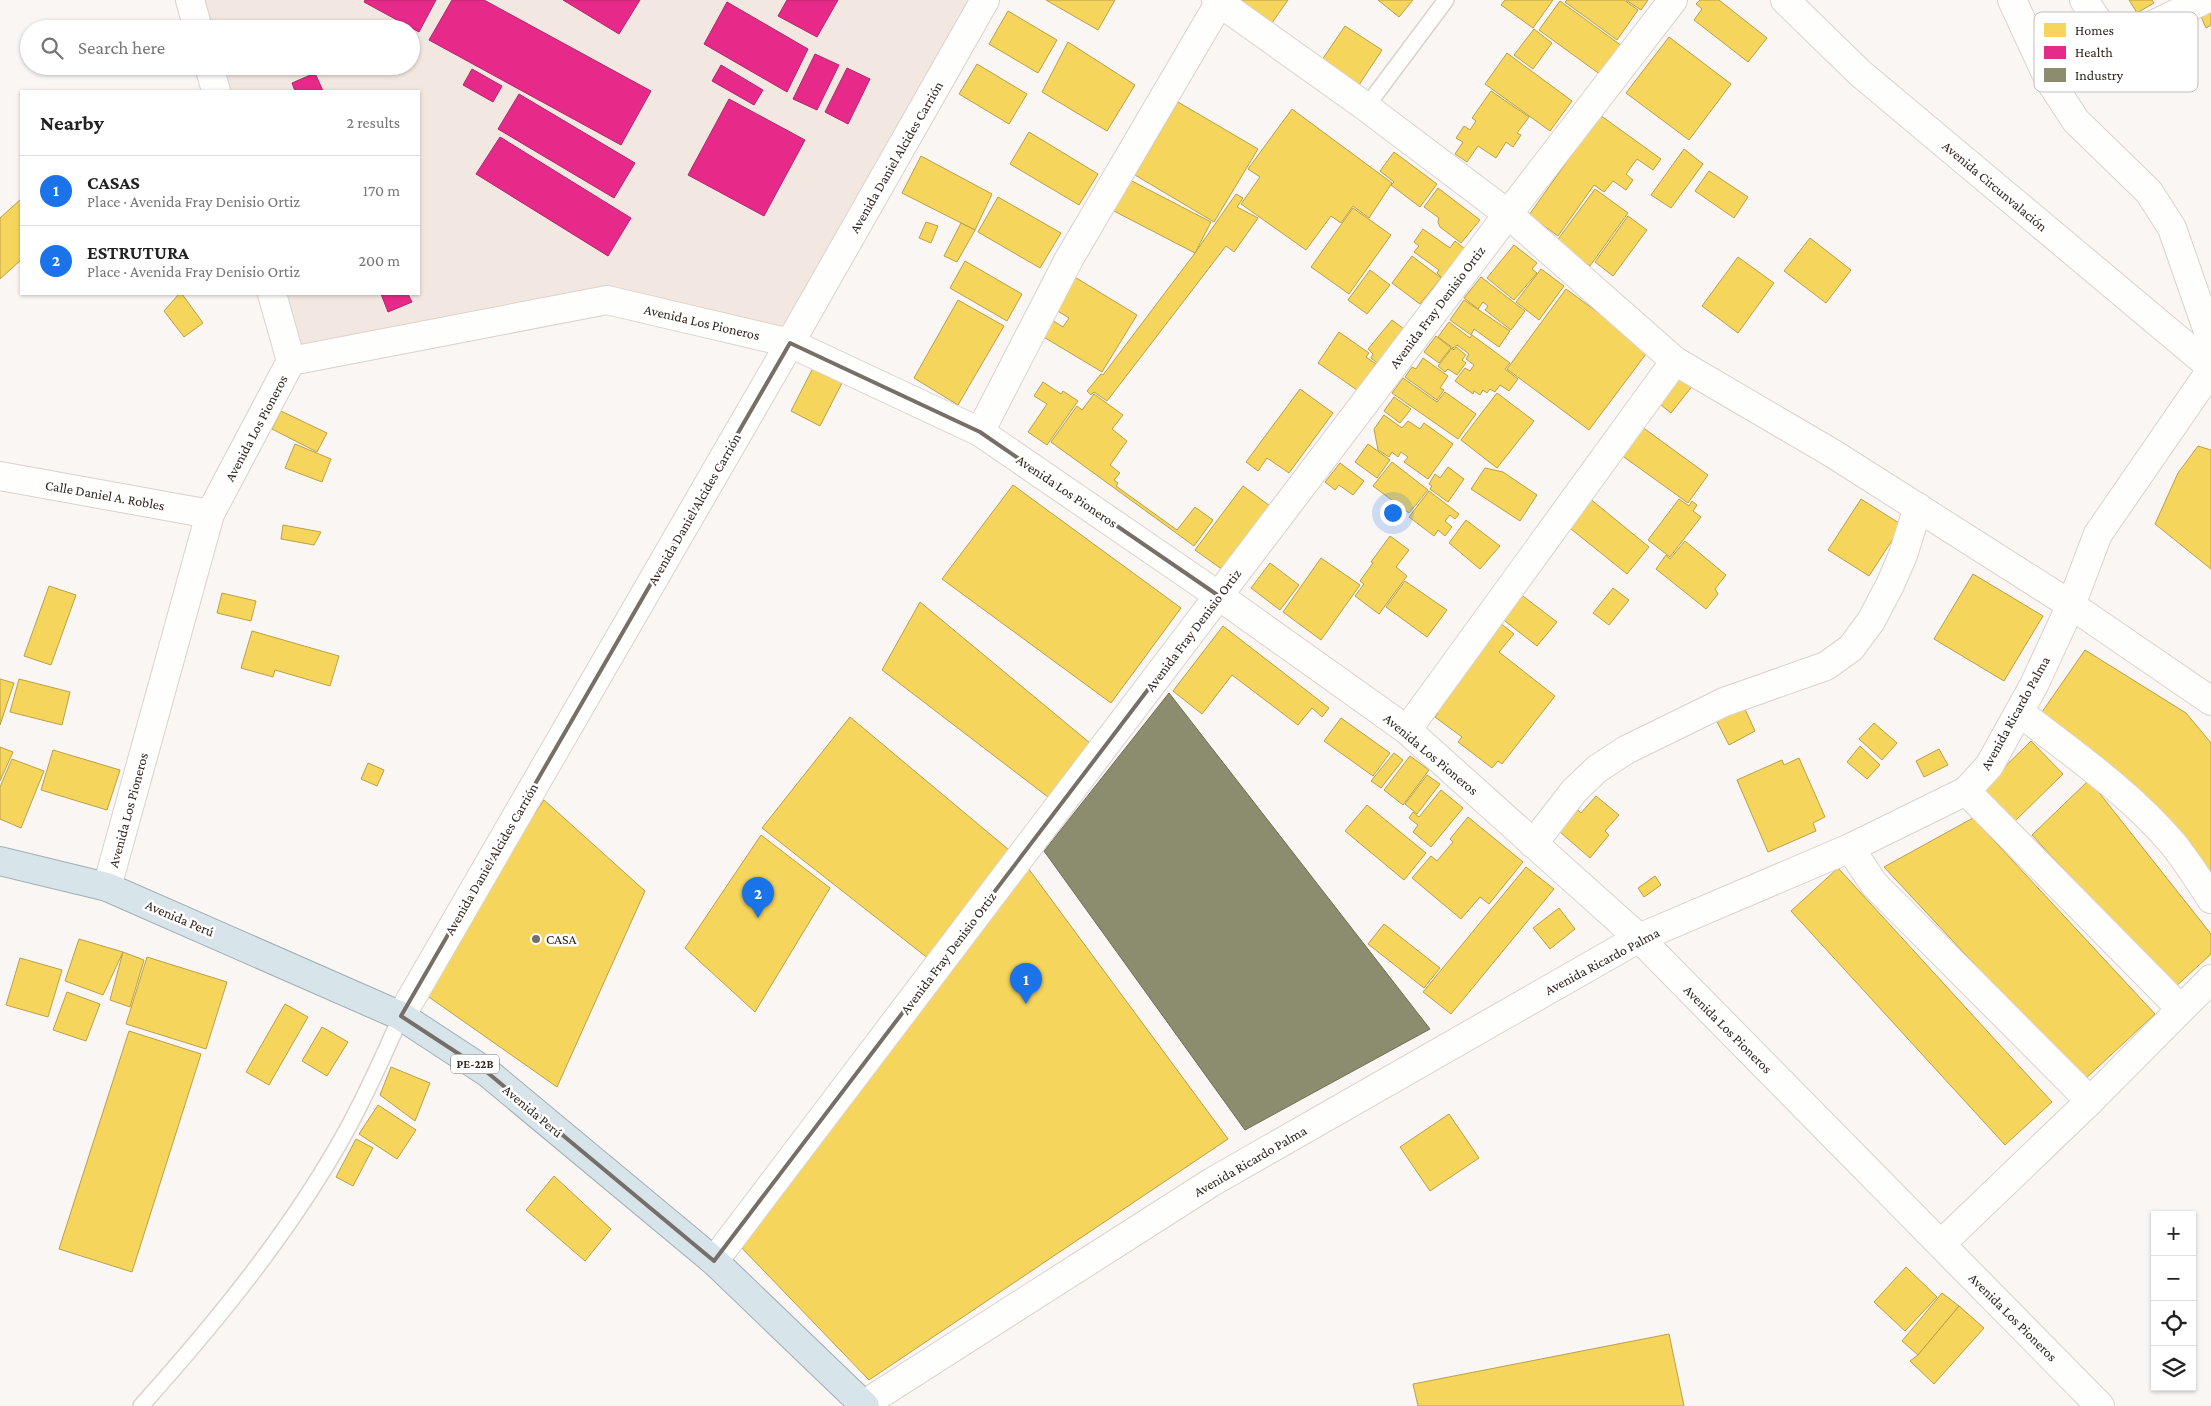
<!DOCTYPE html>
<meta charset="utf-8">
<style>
body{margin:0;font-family:"Crimson Pro",serif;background:#f2f2f2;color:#222}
.controls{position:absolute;right:15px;bottom:15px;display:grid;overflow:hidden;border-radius:0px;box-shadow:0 1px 4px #0004}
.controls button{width:45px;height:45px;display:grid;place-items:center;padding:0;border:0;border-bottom:1px solid #e0e0e0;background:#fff;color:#222;font:25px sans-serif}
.you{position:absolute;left:1392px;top:512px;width:18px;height:18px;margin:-12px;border:4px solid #fff;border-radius:50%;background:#1a73e8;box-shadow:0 0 0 8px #1a73e833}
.badge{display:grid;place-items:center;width:32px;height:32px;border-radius:50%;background:#1a73e8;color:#fff;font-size:16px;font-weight:700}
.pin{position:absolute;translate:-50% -41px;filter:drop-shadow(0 1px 2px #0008)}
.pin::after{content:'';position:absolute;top:26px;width:18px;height:15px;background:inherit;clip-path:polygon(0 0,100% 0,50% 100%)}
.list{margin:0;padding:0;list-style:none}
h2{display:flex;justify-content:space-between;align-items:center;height:65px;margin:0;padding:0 20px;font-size:21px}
h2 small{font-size:16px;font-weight:400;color:#767676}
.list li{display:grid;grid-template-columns:32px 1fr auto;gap:15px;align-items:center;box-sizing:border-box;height:70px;padding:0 20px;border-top:1px solid #e0e0e0}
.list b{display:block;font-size:19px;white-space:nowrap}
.list p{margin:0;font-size:16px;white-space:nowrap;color:#767676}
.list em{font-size:16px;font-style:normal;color:#767676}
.icon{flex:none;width:28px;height:28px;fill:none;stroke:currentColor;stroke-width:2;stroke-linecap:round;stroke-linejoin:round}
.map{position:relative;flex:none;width:2211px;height:1406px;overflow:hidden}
.search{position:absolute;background:#fff;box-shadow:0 1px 4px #0004;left:20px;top:20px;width:400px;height:55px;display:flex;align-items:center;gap:12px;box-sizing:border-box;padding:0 18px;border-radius:28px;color:#767676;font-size:19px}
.panel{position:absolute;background:#fff;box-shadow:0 1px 4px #0004;left:20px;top:90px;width:400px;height:205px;border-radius:0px}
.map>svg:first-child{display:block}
</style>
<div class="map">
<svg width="2211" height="1406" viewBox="0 0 2211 1406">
<rect width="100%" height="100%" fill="#f9f6f4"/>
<!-- built -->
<path fill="#f3e8e1" d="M190,0H985L790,343L607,300L291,361L272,294H419V91H216L209,66H411V29H198Z"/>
<!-- homes -->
<g fill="#f6d55c" stroke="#bba049">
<path d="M1046,0H1115L1098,30Z"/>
<path d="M1226,0H1288L1267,30Z"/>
<path d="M1378,0H1413L1399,17Z"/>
<path d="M1505,0H1553L1533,28L1501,5Z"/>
<path d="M1567,0H1624L1638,10L1617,40L1565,2Z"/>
<path d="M1626,0H1648L1641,10Z"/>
<path d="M1700,0H1719L1767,38L1748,62L1694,20L1702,9L1696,4Z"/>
<path d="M2129,0H2152L2154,3L2137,13Z"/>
<path d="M1560,1L1622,46L1601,75L1539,30Z"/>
<path d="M2211,7V25L2206,28L2199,12Z"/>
<path d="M1008,11L1057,40L1038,73L989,44Z"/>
<path d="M1345,26L1382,50L1359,85L1322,60Z"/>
<path d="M1534,29L1552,43L1533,69L1514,55Z"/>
<path d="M1669,37L1731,84L1689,140L1626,93Z"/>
<path d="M1068,42L1135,85L1107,131L1042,92Z"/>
<path d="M1507,53L1572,101L1550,131L1485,84Z"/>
<path d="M977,64L1027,94L1009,124L959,94Z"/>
<path d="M1491,91L1529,117L1517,133L1521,135L1513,147L1506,142L1496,158L1478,146L1467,162L1455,154L1463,142L1456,138L1464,126L1470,130L1476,121L1472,118Z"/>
<path d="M1178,102L1258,149L1214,222L1135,175Z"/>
<path d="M1292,109L1392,183L1369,218L1353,206L1341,223L1331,216L1306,250L1241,204L1260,177L1248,169Z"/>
<path d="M1600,115L1661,159L1653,170L1637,159L1626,174L1633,180L1626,190L1613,181L1604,192L1594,185L1558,236L1529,215Z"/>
<path d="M1029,132L1098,174L1079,205L1010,164Z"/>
<path d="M1684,149L1703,164L1671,208L1651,195Z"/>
<path d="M1394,152L1437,184L1420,207L1391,185L1394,182L1380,171Z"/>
<path d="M921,156L992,194L975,230L902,193Z"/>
<path d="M1709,171L1748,197L1734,218L1695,191Z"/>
<path d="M1128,179L1211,222L1195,253L1112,210Z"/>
<path d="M1438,188L1480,220L1461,243L1440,227L1438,222L1439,218L1424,207Z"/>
<path d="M1595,189L1628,213L1590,266L1556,242Z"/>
<path d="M1236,194L1243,198L1237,207L1258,218L1234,252L1226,246L1107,401L1094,392L1091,395L1087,391L1101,374L1103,375L1195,253Z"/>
<path d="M998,197L1061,233L1040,268L978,232Z"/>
<path d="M21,199V260L0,279V218Z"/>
<path d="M1353,208L1391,235L1349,294L1311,267Z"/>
<path d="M1628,216L1647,230L1613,276L1595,262Z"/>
<path d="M926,222L938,226L931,243L919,238Z"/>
<path d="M961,223L975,230L957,262L944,256Z"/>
<path d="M1423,229L1450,248L1455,241L1465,249L1443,279L1437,273L1439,270L1414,252L1419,246L1414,242Z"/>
<path d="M1810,238L1851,270L1826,303L1784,271Z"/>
<path d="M1514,245L1537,263L1532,269L1537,273L1514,300L1487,278Z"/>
<path d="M1412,256L1441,278L1420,304L1392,283Z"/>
<path d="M1738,257L1774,283L1738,333L1702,306Z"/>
<path d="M965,261L1022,294L1007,321L950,288Z"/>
<path d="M1541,269L1564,286L1539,320L1516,302Z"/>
<path d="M1370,270L1390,285L1367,314L1348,300Z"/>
<path d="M1073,276L1137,315L1102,372L1042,336L1052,320L1063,327L1069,318L1053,308Z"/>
<path d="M1481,277L1525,311L1511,330L1485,310L1488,306L1483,302L1478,309L1464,298Z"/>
<path d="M1566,289L1649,350L1589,430L1507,369Z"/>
<path d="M179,294H182L203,323L184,337L164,311Z"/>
<path d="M958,300L1004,326L958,405L914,378Z"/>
<path d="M1464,300L1510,331L1499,347L1474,329L1471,335L1450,320Z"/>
<path d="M1392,320L1404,329L1377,363L1371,358L1373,354L1368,349Z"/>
<path d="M1449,322L1470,338L1472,335L1510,363L1505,369L1518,379L1509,391L1500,385L1495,392L1490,389L1487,393L1483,390L1480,395L1474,391L1473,394L1455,381L1465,368L1470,371L1474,365L1466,359L1469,354L1457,345L1453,348L1438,337Z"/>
<path d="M1339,332L1369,353L1366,357L1376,364L1357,390L1318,363Z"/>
<path d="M1436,336L1451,348L1439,363L1424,352Z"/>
<path d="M1456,347L1466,355L1462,360L1466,363L1457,375L1448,369L1445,372L1438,366L1452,348L1454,350Z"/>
<path d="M1423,358L1448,376L1440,388L1444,390L1437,400L1405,377L1412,367L1416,369Z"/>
<path d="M1677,363L1698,379L1671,413L1651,397Z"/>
<path d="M813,368L842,383L820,426L791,411Z"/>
<path d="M1403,378L1437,402L1445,392L1476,414L1458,439L1392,393Z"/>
<path d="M1043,382L1061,394L1063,391L1078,401L1047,445L1028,432L1047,404L1034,396Z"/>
<path d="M1300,389L1333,413L1289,473L1267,458L1258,471L1246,462Z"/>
<path d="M1497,393L1534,421L1497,468L1461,440Z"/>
<path d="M1094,394L1123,415L1112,429L1127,441L1110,465L1120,473L1114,480L1118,483L1116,486L1177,530L1195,507L1213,520L1194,546L1051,442L1077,406L1082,410Z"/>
<path d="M1394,397L1411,409L1400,423L1384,411Z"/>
<path d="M281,411L327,433L317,452L272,429Z"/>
<path d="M1384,415L1402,428L1408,421L1420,429L1424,423L1453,444L1428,479L1404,462L1408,457L1401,452L1398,457L1392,452L1389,457L1378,450L1374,429Z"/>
<path d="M1638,424L1708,475L1688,503L1617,452Z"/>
<path d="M295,444L331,459L322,482L285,468Z"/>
<path d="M1368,444L1390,460L1377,478L1355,462Z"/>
<path d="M2198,446L2211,450V569L2155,524L2178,473Z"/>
<path d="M1392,462L1428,490L1409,513L1373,486Z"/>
<path d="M1340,463L1364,481L1353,495L1339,485L1335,490L1325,482Z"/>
<path d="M1448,467L1464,479L1448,502L1430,489L1432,486L1429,484L1435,474L1440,478Z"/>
<path d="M1485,468L1503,472L1537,495L1520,521L1471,489Z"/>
<path d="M1572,484L1649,547L1627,574L1550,512Z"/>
<path d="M1013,485L1181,608L1111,703L942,579Z"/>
<path d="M1243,486L1270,506L1223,570L1195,550Z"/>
<path d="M1429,491L1459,514L1455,519L1450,515L1445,521L1452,527L1445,536L1438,530L1434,536L1409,517Z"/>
<path d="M1679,499L1689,506L1692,501L1697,505L1693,511L1701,517L1670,557L1648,540Z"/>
<path d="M1861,499L1902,525L1869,576L1828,550Z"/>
<path d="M1466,520L1500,546L1480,569L1449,543Z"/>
<path d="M283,525L321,532L314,545L281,539Z"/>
<path d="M1390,536L1409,550L1396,567L1407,576L1379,614L1355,596L1364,584L1360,581L1373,563L1371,562Z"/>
<path d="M1685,541L1726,575L1715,589L1718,594L1706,609L1656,569L1666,555L1670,559Z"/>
<path d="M1321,558L1360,585L1321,640L1283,612Z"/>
<path d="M1270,563L1299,585L1280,610L1251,588Z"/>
<path d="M1973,574L2043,616L2004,681L1934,639Z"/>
<path d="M1405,581L1447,610L1427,637L1386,607Z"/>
<path d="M49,586L76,595L51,665L24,656Z"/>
<path d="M1613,588L1629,600L1609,625L1593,613Z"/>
<path d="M1515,590L1557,622L1537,646L1496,614Z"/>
<path d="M222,593L256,601L251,621L217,613Z"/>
<path d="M920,602L1090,743L1048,797L882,670Z"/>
<path d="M1495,619L1514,634L1499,652L1555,696L1502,764L1498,761L1492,768L1458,742L1462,737L1435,717L1438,713L1428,705Z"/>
<path d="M1223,626L1329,708L1322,717L1312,708L1298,725L1232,675L1202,714L1173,691Z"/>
<path d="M252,631L339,656L330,686L275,670L273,677L241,668Z"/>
<path d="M2085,650L2186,713L2211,743V881L2094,759L2042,712Z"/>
<path d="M0,679L14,683L0,725Z"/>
<path d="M19,679L70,692L62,725L10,712Z"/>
<path d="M1743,705L1755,731L1729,745L1715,718Z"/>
<path d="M850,717L1009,850L929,959L762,828Z"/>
<path d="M1341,718L1390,753L1373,776L1324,741Z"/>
<path d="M1874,723L1897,743L1882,760L1859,739Z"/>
<path d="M2031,741L2063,774L2011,825L1979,792Z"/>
<path d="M1860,746L1880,765L1867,779L1847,762Z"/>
<path d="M0,747L13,752L0,781Z"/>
<path d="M1939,749L1948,765L1924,777L1916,761Z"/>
<path d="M53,750L120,770L107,810L41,790Z"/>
<path d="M1394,753L1403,760L1381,788L1371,781Z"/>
<path d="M1410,756L1429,770L1403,805L1384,790Z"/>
<path d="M1799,758L1825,817L1813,823L1816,831L1768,852L1737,780L1782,760L1784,765Z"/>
<path d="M12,759L44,771L21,828L0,819V787Z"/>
<path d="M368,763L384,770L377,786L361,779Z"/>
<path d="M1427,775L1440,784L1417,814L1405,804Z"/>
<path d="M2089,780L2211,934V954L2173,989L2032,835Z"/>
<path d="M1441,790L1463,808L1431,847L1413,832L1418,825L1409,818L1413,812L1419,817Z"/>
<path d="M1596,796L1619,815L1605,831L1609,835L1590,858L1560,832L1578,810L1581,813Z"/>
<path d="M544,800L645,891L557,1087L416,988Z"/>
<path d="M1367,805L1426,853L1404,880L1345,831Z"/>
<path d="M1468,817L1523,862L1489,904L1480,897L1461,919L1412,878L1431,856L1437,861L1453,842L1450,839Z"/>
<path d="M1973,818L2155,1014L2083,1081L1884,867Z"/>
<path d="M761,835L830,888L755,1012L685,948Z"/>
<path d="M1526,867L1554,889L1451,1014L1423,992Z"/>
<path d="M1028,868L1228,1139L869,1380L738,1244Z"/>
<path d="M1838,868L2052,1102L2005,1145L1791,911Z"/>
<path d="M1655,876L1661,885L1644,897L1638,888Z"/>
<path d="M1559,908L1575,929L1550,949L1533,928Z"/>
<path d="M1384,924L1440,968L1424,988L1368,944Z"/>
<path d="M79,939L123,952L103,995L65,981Z"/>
<path d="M123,952L144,960L130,1007L110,1000Z"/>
<path d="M147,957L227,982L206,1049L126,1024Z"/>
<path d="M20,958L62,970L48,1017L6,1005Z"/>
<path d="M67,992L100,1004L86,1041L53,1030Z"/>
<path d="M285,1004L308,1017L269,1085L246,1072Z"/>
<path d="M322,1027L348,1042L327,1076L302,1061Z"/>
<path d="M129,1031L201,1054L132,1272L59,1249Z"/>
<path d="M391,1067L430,1083L415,1121L380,1095Z"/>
<path d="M378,1105L416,1130L397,1159L359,1134Z"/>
<path d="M1449,1114L1479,1158L1430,1191L1400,1147Z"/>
<path d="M356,1139L373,1148L353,1186L336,1177Z"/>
<path d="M554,1176L611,1229L585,1261L526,1210Z"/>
<path d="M1906,1267L1937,1297L1905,1331L1874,1302Z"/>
<path d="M1942,1293L1959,1306L1918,1355L1902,1341Z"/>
<path d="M1959,1306L1984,1328L1934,1384L1910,1361L1918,1355Z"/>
<path d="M1669,1334L1684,1406H1418L1413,1384Z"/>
</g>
<!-- health -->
<g fill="#e7298a" stroke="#b02869">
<path d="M365,0H436L419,32L364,2Z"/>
<path d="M452,0H484L651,91L621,145L429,40Z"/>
<path d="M563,0H640L619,34Z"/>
<path d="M787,0H838L817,37L778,16Z"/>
<path d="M727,2L808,49L787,92L704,44Z"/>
<path d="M815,54L839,65L817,110L793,99Z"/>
<path d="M721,65L763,90L754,105L712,81Z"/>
<path d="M847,68L870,79L848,124L825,112Z"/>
<path d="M472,69L502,86L493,102L463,85Z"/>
<path d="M315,73L323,91H295L292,83Z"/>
<path d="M519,94L635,163L614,198L498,129Z"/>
<path d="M729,99L805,140L764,216L688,175Z"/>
<path d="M500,137L631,218L608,256L476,174Z"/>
<path d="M381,294H408L412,302L388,312Z"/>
</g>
<!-- industry -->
<path fill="#8c8c6e" stroke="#706d55" d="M1169,693L1430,1029L1245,1130L1044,851Z"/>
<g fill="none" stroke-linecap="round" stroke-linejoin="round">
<!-- service casing -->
<g stroke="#dbd2cd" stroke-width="18">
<g id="service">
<path d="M1366,107L1446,0"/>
<path d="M141,1406C218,1320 294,1227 349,1126C368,1090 385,1053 401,1016"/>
</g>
</g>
<!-- minor casing -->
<g stroke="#dbd2cd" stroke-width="30">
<g id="minor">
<path d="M190,0L198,29"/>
<path d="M1216,0L1362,104L1508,214L1675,361L1832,453L2071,605L2211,701"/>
<path d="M1785,0L1860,73L2211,367"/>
<path d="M2012,0L2049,80L2076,121L2149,192L2172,228L2211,340"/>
<path d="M2084,0C2098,21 2103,38 2132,35L2204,0"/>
<path d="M209,66L216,91"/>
<path d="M272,294L291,361"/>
<path d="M980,432L1069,259L1221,0"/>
<path d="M0,476L210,514"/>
<path d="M2019,712C2072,753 2130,793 2174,845C2187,862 2199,880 2211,899"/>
<path d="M1407,730L1675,361"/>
<path d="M1966,791L2181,1009"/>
<path d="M1533,844L1574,791L1597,769L1626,750L1724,702L1826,666L1851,648L1871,621L1890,585L1903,555L1918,507"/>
<path d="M1850,848L1874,884L2090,1101"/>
<path d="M107,887L210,514L291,361L607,300L790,343L980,432L1219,596L1407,730L1639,938L2100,1406"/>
<path d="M401,1016L790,343L985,0"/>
<path d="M1941,1244L2090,1101L2211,979"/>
<path d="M714,1261L1508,214L1673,0"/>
<path d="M863,1405L1212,1182L1639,938L1850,848L1966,791L1989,766L2034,685L2071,605L2098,534L2211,370"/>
</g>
</g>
<!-- trunk casing -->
<g stroke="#9fafb5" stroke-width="30">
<path id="trunk" d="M0,861L107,887L401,1016L488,1073L714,1261L865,1406"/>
</g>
<!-- service -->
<use href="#service" stroke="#fefefd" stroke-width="15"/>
<!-- minor -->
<use href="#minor" stroke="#fefefd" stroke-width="28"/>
<!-- trunk -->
<use href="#trunk" stroke="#d7e4ea" stroke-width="28"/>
</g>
<!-- marked area -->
<path fill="none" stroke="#766e68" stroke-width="4" stroke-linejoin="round" d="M790,343L980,432L1219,596L714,1261L488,1073L401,1016Z"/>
<!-- markers -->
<circle fill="#766e68" stroke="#fff" stroke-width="2" cx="536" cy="939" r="5"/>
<g text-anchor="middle" stroke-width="5" stroke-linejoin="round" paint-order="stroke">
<!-- shield labels -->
<rect fill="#fff" stroke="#6e6660" stroke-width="1" x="451" y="1054.5" width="48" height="19" rx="4"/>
<g font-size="12" font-weight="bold" fill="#30241c">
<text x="475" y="1068">PE-22B</text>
</g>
<!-- street labels -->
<g font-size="14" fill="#30241c" stroke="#fff">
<text transform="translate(896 157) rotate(-60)" y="5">Avenida Daniel Alcides Carrión</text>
<text transform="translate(1995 186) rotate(40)" y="5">Avenida Circunvalación</text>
<text transform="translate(1437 307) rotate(-53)" y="5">Avenida Fray Denisio Ortiz</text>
<text transform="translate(702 322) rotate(13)" y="5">Avenida Los Pioneros</text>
<text transform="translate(256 428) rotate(-62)" y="5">Avenida Los Pioneros</text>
<text transform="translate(1067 491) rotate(34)" y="5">Avenida Los Pioneros</text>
<text transform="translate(105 495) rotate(10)" y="5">Calle Daniel A. Robles</text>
<text transform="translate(694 509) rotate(-60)" y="5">Avenida Daniel Alcides Carrión</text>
<text transform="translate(1193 630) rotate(-53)" y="5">Avenida Fray Denisio Ortiz</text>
<text transform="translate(2015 713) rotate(-61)" y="5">Avenida Ricardo Palma</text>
<text transform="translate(1431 754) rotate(40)" y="5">Avenida Los Pioneros</text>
<text transform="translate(128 810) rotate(-75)" y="5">Avenida Los Pioneros</text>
<text transform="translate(491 859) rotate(-60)" y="5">Avenida Daniel Alcides Carrión</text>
<text transform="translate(180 918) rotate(23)" y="5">Avenida Perú</text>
<text transform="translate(948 953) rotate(-53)" y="5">Avenida Fray Denisio Ortiz</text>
<text transform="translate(1602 961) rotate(-28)" y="5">Avenida Ricardo Palma</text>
<text transform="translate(1728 1029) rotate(45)" y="5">Avenida Los Pioneros</text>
<text transform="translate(533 1111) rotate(40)" y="5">Avenida Perú</text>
<text transform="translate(1250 1161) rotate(-30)" y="5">Avenida Ricardo Palma</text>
<text transform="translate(2013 1317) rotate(45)" y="5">Avenida Los Pioneros</text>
</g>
<!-- poi labels -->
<g font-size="14" fill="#30241c" stroke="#fff" text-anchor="start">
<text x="546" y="944">CASA</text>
</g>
</g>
<!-- legend -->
<rect x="2034" y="12" width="164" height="80" rx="8" fill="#fff" stroke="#c1bdbb" stroke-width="1"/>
<rect x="2044" y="23" width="22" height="14" fill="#f6d55c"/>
<rect x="2044" y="46" width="22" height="13" fill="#e7298a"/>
<rect x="2044" y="68" width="22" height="14" fill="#8c8c6e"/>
<g font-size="14" fill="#30241c">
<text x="2075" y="35">Homes</text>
<text x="2075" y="57">Health</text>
<text x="2075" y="80">Industry</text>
</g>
</svg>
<div class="controls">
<button>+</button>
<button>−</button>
<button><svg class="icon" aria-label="locate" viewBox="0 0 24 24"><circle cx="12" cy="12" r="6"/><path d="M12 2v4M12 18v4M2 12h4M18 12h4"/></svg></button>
<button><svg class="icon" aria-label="layers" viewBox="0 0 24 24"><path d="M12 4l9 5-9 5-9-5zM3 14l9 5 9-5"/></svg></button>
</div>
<div class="you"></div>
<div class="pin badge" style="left:1026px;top:1004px">1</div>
<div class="pin badge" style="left:758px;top:918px">2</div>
<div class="search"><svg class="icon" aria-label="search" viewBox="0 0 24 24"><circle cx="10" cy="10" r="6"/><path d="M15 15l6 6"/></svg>Search here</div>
<section class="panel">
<h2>Nearby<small>2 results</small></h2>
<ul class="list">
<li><span class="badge">1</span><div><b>CASAS</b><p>Place · Avenida Fray Denisio Ortiz</p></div><em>170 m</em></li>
<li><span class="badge">2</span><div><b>ESTRUTURA</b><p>Place · Avenida Fray Denisio Ortiz</p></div><em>200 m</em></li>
</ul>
</section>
</div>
